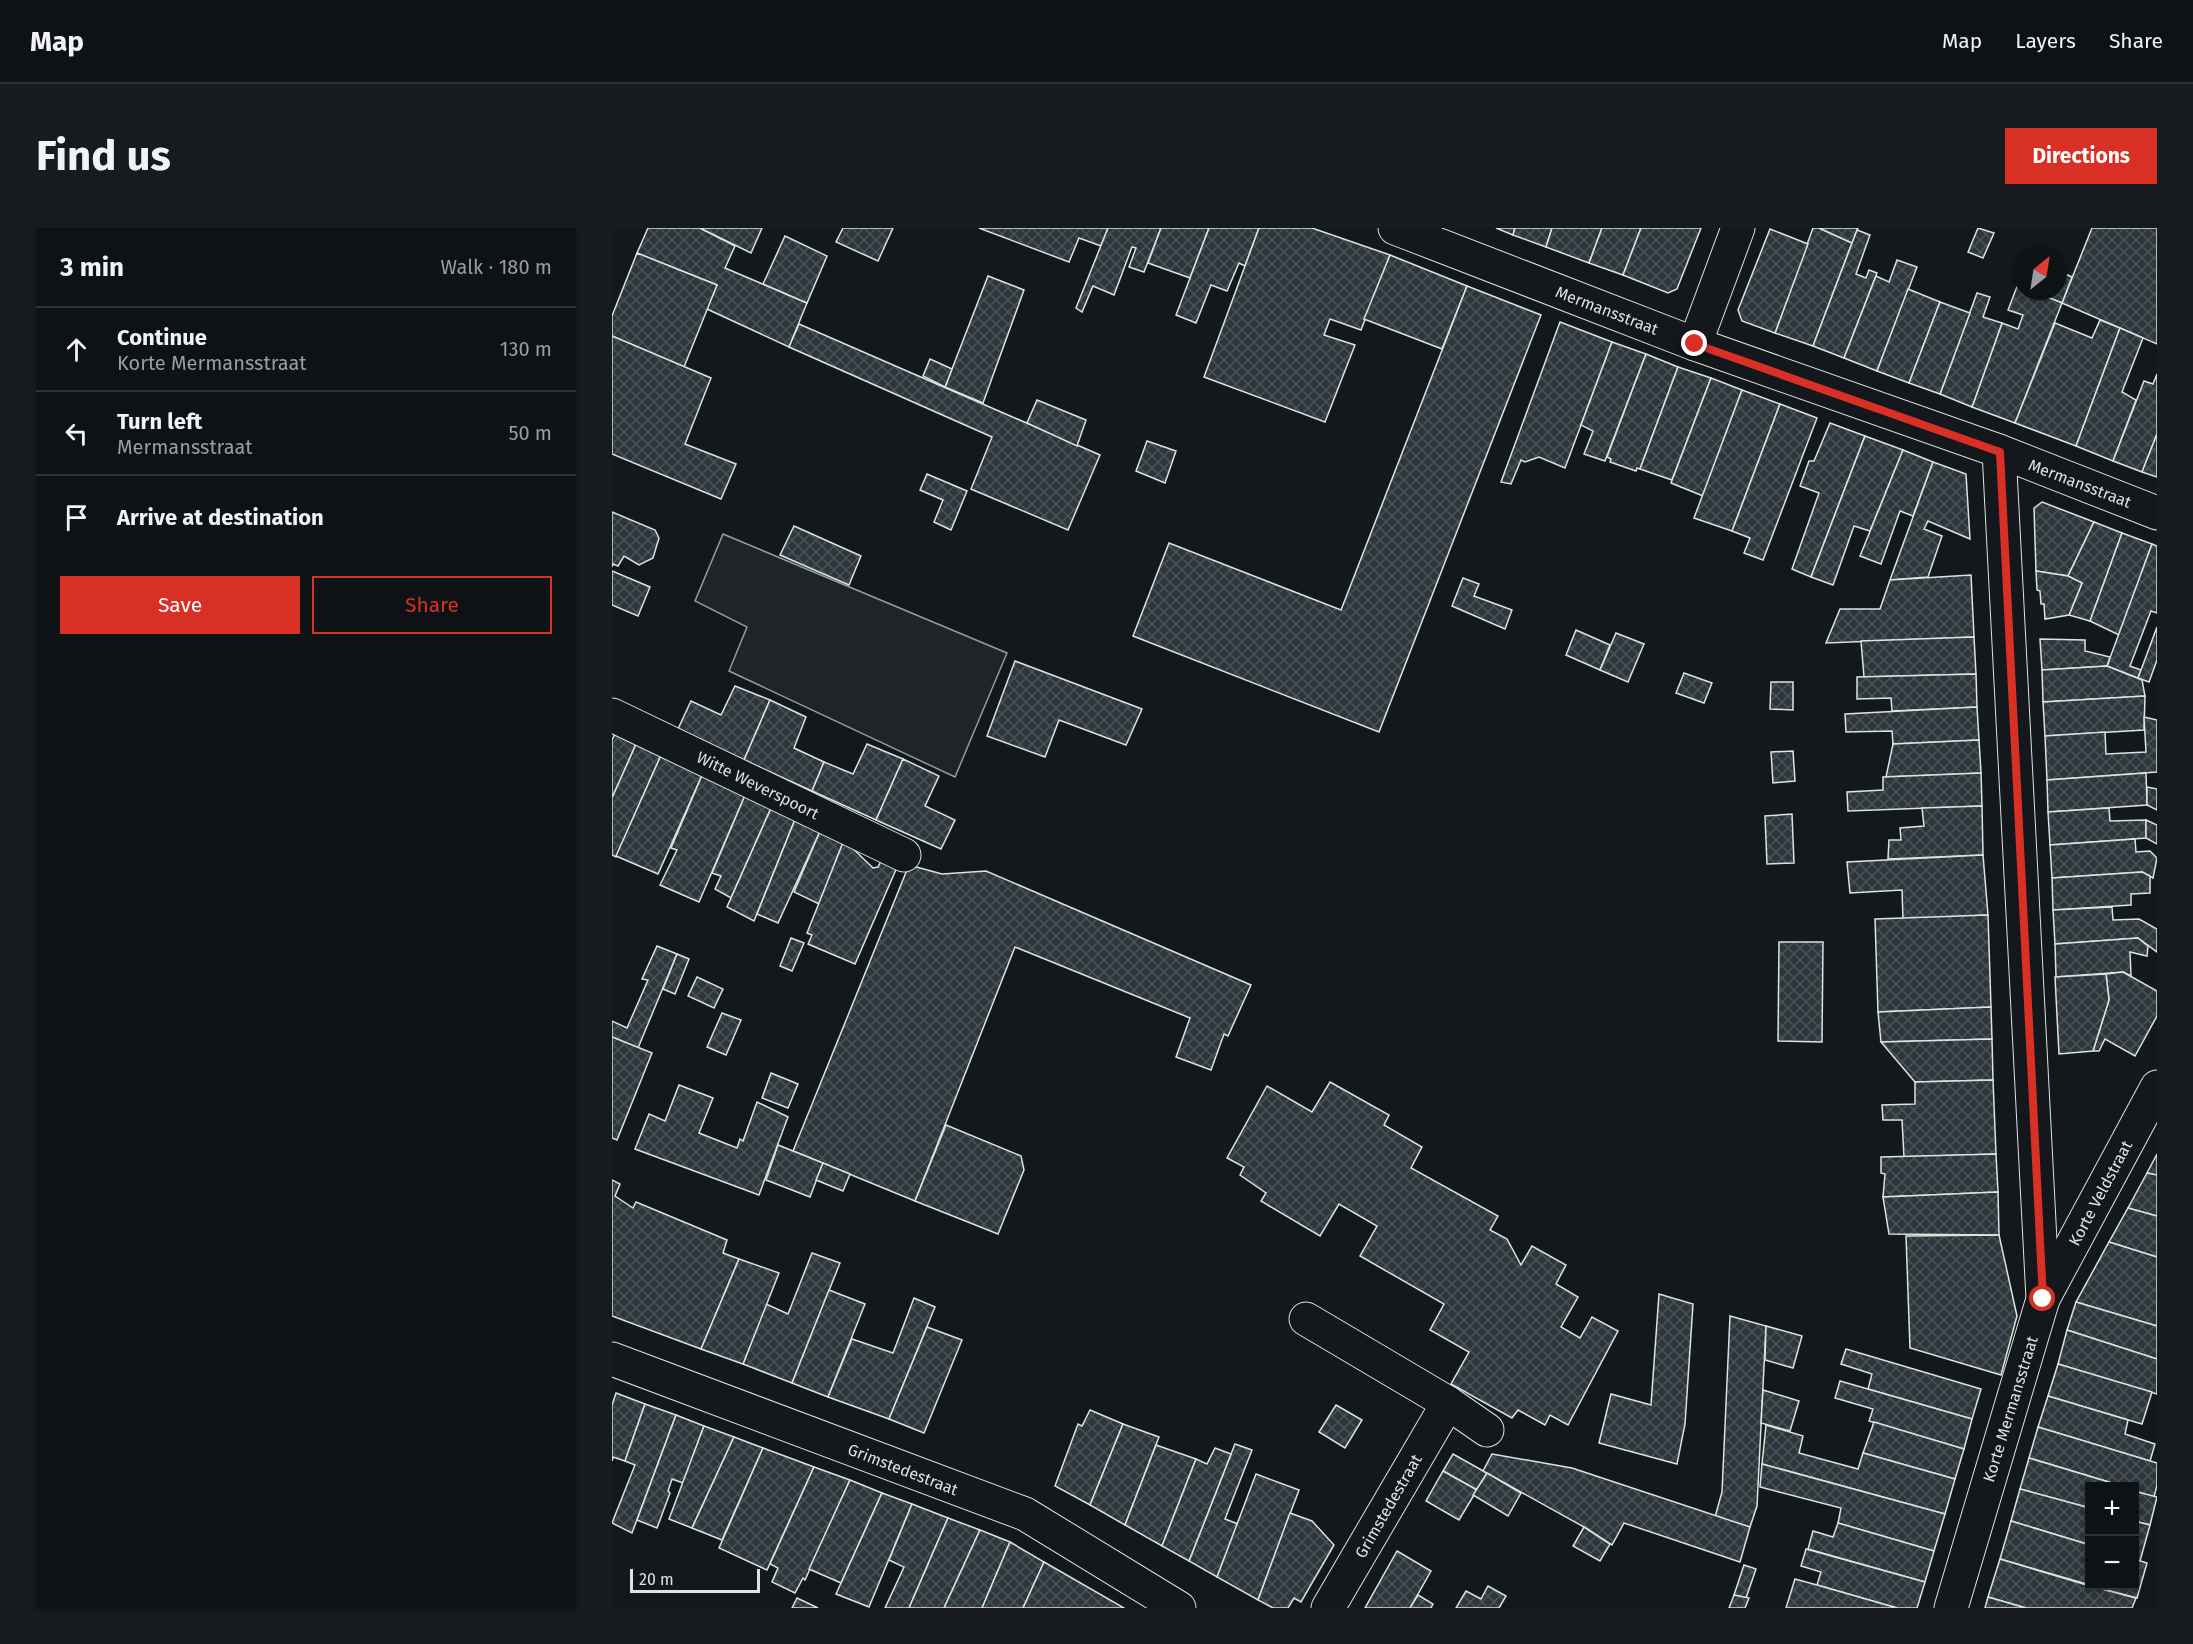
<!DOCTYPE html>
<meta charset="utf-8">
<style>
body{margin:0;font-family:"Fira Sans",sans-serif;background:#181b1e;color:#f1f3f6}
.controls{position:absolute;right:18px;bottom:18px;display:grid;overflow:hidden;border-radius:0px;box-shadow:0 2px 4px #0004}
.controls button{width:54px;height:54px;display:grid;place-items:center;padding:0;border:0;border-bottom:2px solid #2f3234;background:#0f1215;color:#f1f3f6;font:30px sans-serif}
.compass{position:absolute;left:1401px;top:18px;width:54px;height:54px;border-radius:50%;background:#0f1215;box-shadow:0 2px 4px #0004;rotate:30deg}
.scale{position:absolute;left:18px;bottom:15px;width:130px;box-sizing:border-box;padding-left:6px;border:3px solid #d8e6dc;border-top:0;font-size:16px;line-height:21px;white-space:nowrap;color:#d8e6dc;-webkit-text-stroke:4px #14181c;paint-order:stroke}
.stop{position:absolute;width:18px;height:18px;margin:-14px;border:4px solid #d93025;border-radius:50%;background:#fff}
.stop.end{background:#d93025;border-color:#fff;box-shadow:0 2px 6px #0008}
.list{margin:0;padding:0;list-style:none}
h2{display:flex;justify-content:space-between;align-items:center;height:78px;margin:0;padding:0 24px;font-size:26px}
h2 small{font-size:20px;font-weight:400;color:#9b9ea0}
.list li{display:grid;grid-template-columns:39px 1fr auto;gap:18px;align-items:center;box-sizing:border-box;height:84px;padding:0 24px;border-top:2px solid #2f3234}
.list b{display:block;font-size:22px;white-space:nowrap}
.list p{margin:0;font-size:20px;white-space:nowrap;color:#9b9ea0}
.list em{font-size:20px;font-style:normal;color:#9b9ea0}
.actions{display:flex;gap:12px;padding:18px 24px}
.actions a{flex:1;padding:14px 0;border:2px solid #d93025;border-radius:0px;text-align:center;font-size:21px;color:#d93025}
.actions .main{background:#d93025;color:#fff}
.icon{flex:none;width:33px;height:33px;fill:none;stroke:currentColor;stroke-width:2;stroke-linecap:round;stroke-linejoin:round}
.map{position:relative;flex:none;width:1545px;height:1380px;overflow:hidden;border-radius:0px}
header{display:flex;align-items:center;gap:36px;box-sizing:border-box;height:84px;padding:0 30px;background:#0f1215;border-bottom:2px solid #2f3234}
header strong{font-size:28px}
nav{display:flex;gap:33px;margin-inline-start:auto;font-size:21px}
.intro{display:flex;align-items:center;justify-content:space-between;box-sizing:border-box;height:144px;padding:0 36px}
h1{margin:0;font-size:42px}
.button{padding:15px 27px;border-radius:0px;background:#d93025;color:#fff;font-size:21px;font-weight:700}
main{display:flex;gap:36px;padding:0 36px}
aside{flex:1;background:#0f1215;border-radius:0px;box-shadow:0 2px 4px #0004}
.map>svg:first-child{display:block}
</style>
<header>
<strong>Map</strong>
<nav><a>Map</a><a>Layers</a><a>Share</a></nav>
</header>
<div class="intro"><h1>Find us</h1><a class="button">Directions</a></div>
<main>
<aside>
<h2>3 min<small>Walk · 180 m</small></h2>
<ul class="list">
<li><svg class="icon" aria-label="ahead" viewBox="0 0 24 24"><path d="M12 20V5M6 11l6-6 6 6"/></svg><div><b>Continue</b><p>Korte Mermansstraat</p></div><em>130 m</em></li>
<li><svg class="icon" aria-label="left" viewBox="0 0 24 24"><path d="M17 20v-9H6M10 6l-5 5 5 5"/></svg><div><b>Turn left</b><p>Mermansstraat</p></div><em>50 m</em></li>
<li><svg class="icon" aria-label="arrive" viewBox="0 0 24 24"><path d="M6 21V4h12l-3 4 3 4H6"/></svg><div><b>Arrive at destination</b></div></li>
</ul>
<div class="actions"><a class="main">Save</a><a>Share</a></div>
</aside>
<div class="map">
<svg width="1545" height="1380" viewBox="0 0 1545 1380">
<defs>
<pattern id="building-cross-hatch" width="8" height="8" patternUnits="userSpaceOnUse" patternTransform="scale(1.5)"><rect width="8" height="8" fill="#2c363c"/><path d="M0 0l8 8M0 8l8-8" fill="none" stroke="#4a5358"/></pattern>
</defs>
<rect width="100%" height="100%" fill="#14181c"/>
<!-- garden -->
<path fill="#202428" stroke="#939e99" stroke-width="1.5" d="M111,306L395,425L343,549L117,443L135,399L83,373Z"/>
<!-- building -->
<g fill="url(#building-cross-hatch)" stroke="#d8e6dc" stroke-width="1.5">
<path d="M36,0H88L123,18L113,40L195,75L177,119L95,81L105,57L25,25Z"/>
<path d="M88,0H150L139,25Z"/>
<path d="M231,0H281L266,33L224,14Z"/>
<path d="M367,0H496L489,18L467,10L457,34Z"/>
<path d="M496,0H549L532,44L517,39L524,20L520,19L502,67L481,58L470,84L464,80Z"/>
<path d="M549,0H597L578,50L536,35Z"/>
<path d="M597,0H647L633,38L627,35L615,63L599,57L584,95L564,87Z"/>
<path d="M647,0H700L778,27L749,102L718,91L712,107L743,117L713,194L592,149Z"/>
<path d="M884,0H903L901,7Z"/>
<path d="M903,0H940L934,19L901,7Z"/>
<path d="M940,0H990L977,35L934,19Z"/>
<path d="M990,0H1029L1011,47L977,35Z"/>
<path d="M1029,0H1089L1065,61L1056,65L1011,47Z"/>
<path d="M1201,0H1207L1240,15L1201,118L1163,105Z"/>
<path d="M1207,0H1246L1240,15Z"/>
<path d="M1366,0L1382,5L1371,30L1356,24Z"/>
<path d="M1480,0H1545V116L1450,75Z"/>
<path d="M1158,1L1196,16L1163,105L1130,93L1126,82Z"/>
<path d="M1245,2L1258,7L1244,46L1254,50L1257,42L1265,45L1232,130L1201,118Z"/>
<path d="M173,8L215,28L195,75L151,56Z"/>
<path d="M25,25L105,57L72,139L0,108V88Z"/>
<path d="M778,27L855,58L830,121L752,91Z"/>
<path d="M1285,32L1305,39L1265,143L1232,130L1264,48L1277,54Z"/>
<path d="M1446,43L1460,49L1450,75L1432,68L1434,63H1446Z"/>
<path d="M376,48L412,62L371,175L333,159Z"/>
<path d="M1406,56L1410,58V63H1421L1450,75L1403,195L1360,179L1390,95L1406,101L1411,87L1396,82Z"/>
<path d="M855,58L929,87L767,504L521,408L557,315L729,382Z"/>
<path d="M1296,61L1328,74L1297,155L1265,143Z"/>
<path d="M1365,65L1378,69L1371,89L1390,95L1360,179L1328,166Z"/>
<path d="M1328,74L1358,85L1328,166L1297,155Z"/>
<path d="M1488,92L1508,100L1464,218L1403,195L1443,95L1480,110Z"/>
<path d="M948,94L1000,114L969,197L953,240L927,229L913,234L909,232L899,256L889,254Z"/>
<path d="M187,96L488,227L456,302L359,261L380,209L177,119Z"/>
<path d="M1508,100L1531,110L1510,164L1524,172L1501,233L1464,218Z"/>
<path d="M0,108L99,150L73,216L124,236L109,271L0,226Z"/>
<path d="M1000,114L1034,126L993,233L972,226L981,203L969,197Z"/>
<path d="M1034,126L1066,139L1028,241L1025,240L1024,243L998,234L999,231L995,229Z"/>
<path d="M318,131L340,141L333,159L311,148Z"/>
<path d="M1066,139L1099,150L1060,252L1028,241Z"/>
<path d="M1545,146V206L1530,244L1501,233L1532,153L1541,156Z"/>
<path d="M1099,150L1130,162L1091,268L1059,255Z"/>
<path d="M1130,162L1168,176L1120,303L1082,290Z"/>
<path d="M425,172L474,192L465,218L415,195Z"/>
<path d="M1168,176L1205,190L1151,332L1132,325L1138,310L1120,303Z"/>
<path d="M1218,195L1253,208L1199,349L1180,341L1207,265L1188,258L1197,233H1202Z"/>
<path d="M1545,206V249L1530,244Z"/>
<path d="M1253,208L1291,222L1258,303L1242,298L1221,357L1199,349Z"/>
<path d="M535,213L564,223L553,255L524,243Z"/>
<path d="M1291,222L1321,234L1301,288L1288,283L1269,336L1248,328Z"/>
<path d="M1321,234L1354,246L1358,311L1316,293L1312,301L1330,308L1316,349L1278,352Z"/>
<path d="M315,246L355,263L339,302L322,294L331,272L308,262Z"/>
<path d="M1430,274L1482,294L1456,348L1424,343L1422,280Z"/>
<path d="M0,284L43,302L47,310L41,330L27,337L12,328L6,338L1,336L0,339Z"/>
<path d="M1482,294L1510,305L1478,393L1457,387L1470,355L1456,348Z"/>
<path d="M182,298L249,328L237,357L168,327Z"/>
<path d="M1510,305L1540,316L1507,407L1478,393Z"/>
<path d="M1540,316L1545,318V385L1539,383L1518,438L1529,442L1526,450L1495,438Z"/>
<path d="M0,343L38,359L26,388L0,377Z"/>
<path d="M1424,343L1456,348L1470,355L1457,387L1433,391L1432,376H1429L1428,363L1425,362Z"/>
<path d="M1359,347L1362,409L1214,415L1228,381H1268L1278,352Z"/>
<path d="M851,350L867,356L862,368L900,382L893,401L840,378Z"/>
<path d="M1545,399V432L1537,454L1526,450Z"/>
<path d="M964,402L998,417L988,442L954,427Z"/>
<path d="M1004,405L1032,416L1016,454L988,442Z"/>
<path d="M1362,409L1364,446L1252,449L1249,413Z"/>
<path d="M1428,411L1473,412V423L1498,429L1495,438L1430,442Z"/>
<path d="M403,433L530,481L514,517L447,492L433,529L375,508Z"/>
<path d="M1495,438L1530,452L1533,468L1431,474L1430,442Z"/>
<path d="M1072,445L1100,455L1092,475L1064,465Z"/>
<path d="M1364,446L1365,479L1280,483L1279,470L1245,471V449Z"/>
<path d="M1159,454H1181V482L1158,481Z"/>
<path d="M123,458L158,472L132,532L65,503L79,473L109,487Z"/>
<path d="M1533,468L1532,502L1433,508L1431,474Z"/>
<path d="M158,472L194,489L182,520L212,534L200,563L132,532Z"/>
<path d="M1365,479L1367,512L1281,516L1280,503L1234,504L1233,486Z"/>
<path d="M1532,489L1545,492V544L1435,552L1433,508L1493,504L1494,526L1534,524Z"/>
<path d="M4,504L25,514L0,570V512Z"/>
<path d="M1367,512L1369,545L1274,549L1281,516Z"/>
<path d="M25,514L50,525L4,629L0,627V570Z"/>
<path d="M255,516L291,531L264,592L200,563L212,534L241,546Z"/>
<path d="M1181,523L1183,553L1161,555L1159,524Z"/>
<path d="M50,525L91,545L46,646L4,628Z"/>
<path d="M291,531L327,548L313,578L343,592L329,621L264,592Z"/>
<path d="M91,545L134,565L87,674L48,657L65,622L59,620Z"/>
<path d="M1369,545L1370,578L1236,583L1235,564L1271,562V549Z"/>
<path d="M1534,545L1535,577L1436,584L1435,552Z"/>
<path d="M1535,559L1545,561V582L1535,577Z"/>
<path d="M134,565L160,578L119,670L103,661L109,648L100,645Z"/>
<path d="M160,578L184,589L142,693L115,679Z"/>
<path d="M1370,578L1371,627L1276,631L1277,612H1289L1288,600L1312,598L1310,580Z"/>
<path d="M1497,580L1498,593L1534,592V610L1438,617L1436,584Z"/>
<path d="M1180,586L1182,635L1155,636L1153,588Z"/>
<path d="M184,589L209,601L166,695L145,686Z"/>
<path d="M1534,592L1545,597V616L1534,610Z"/>
<path d="M209,601L232,612L207,676L182,664Z"/>
<path d="M1523,611L1524,624L1538,623L1545,630L1541,650L1530,644L1440,650L1438,617Z"/>
<path d="M232,612L261,640L266,639L270,631L286,637L243,736L196,716L200,707L195,705Z"/>
<path d="M1371,627L1376,687L1291,691L1290,662L1238,665L1235,634Z"/>
<path d="M297,637L330,646L374,643L639,757L616,808L612,806L599,842L564,829L578,790L403,719L303,973L181,923Z"/>
<path d="M1530,644L1538,648V665L1519,666V677L1441,682L1440,650Z"/>
<path d="M1500,679L1501,692L1527,691L1545,701V724L1526,710L1443,716L1441,682Z"/>
<path d="M1376,687L1379,779L1266,784L1263,691Z"/>
<path d="M179,710L192,715L180,743L168,738Z"/>
<path d="M1526,710L1536,718L1535,728L1518,724L1519,748L1511,744L1444,749L1443,716Z"/>
<path d="M1167,714H1211L1210,814L1166,813Z"/>
<path d="M45,718L65,726L26,820L0,809V793L15,800L36,752L30,751Z"/>
<path d="M65,726L77,731L63,766L51,761Z"/>
<path d="M1511,744L1545,763V788L1523,828L1493,811L1487,823H1481L1497,772L1494,746Z"/>
<path d="M1494,746L1497,772L1481,823L1447,826L1443,749Z"/>
<path d="M85,749L111,761L102,780L76,768Z"/>
<path d="M1379,779L1380,811L1269,814L1266,784Z"/>
<path d="M110,785L129,792L114,827L95,819Z"/>
<path d="M0,809L40,825L5,912L0,910Z"/>
<path d="M1380,811L1381,852L1303,854L1269,814Z"/>
<path d="M159,845L186,856L176,880L150,870Z"/>
<path d="M1381,852L1384,926L1292,929L1290,892H1271L1270,877L1303,876V854Z"/>
<path d="M718,854L777,887L772,897L810,919L799,940L886,988L878,1002L895,1011L909,1037L920,1018L954,1037L944,1056L966,1069L949,1099L968,1110L980,1089L1006,1103L956,1197L938,1187L933,1197L906,1182L900,1190L839,1156L857,1124L818,1102L832,1076L748,1028L765,998L727,976L708,1008L649,973L654,965L628,947L632,939L615,930L655,858L700,884Z"/>
<path d="M67,857L101,870L87,905L125,920L128,911L131,913L145,874L176,889L147,967L23,921L37,886L53,893Z"/>
<path d="M334,897L409,928L412,942L386,1006L303,973Z"/>
<path d="M166,917L211,935L198,969L154,952Z"/>
<path d="M1384,926L1386,964L1271,969L1273,946L1269,945V929Z"/>
<path d="M1545,926V947L1535,945Z"/>
<path d="M211,935L238,946L231,963L204,952Z"/>
<path d="M1535,945L1545,947V988L1516,980Z"/>
<path d="M0,952L8,956L3,968L21,980L24,974L115,1012L111,1025L127,1031L89,1121L0,1088Z"/>
<path d="M1386,964L1387,1007L1277,1006L1271,969Z"/>
<path d="M1516,980L1545,988V1029L1497,1014Z"/>
<path d="M1387,1007L1405,1088L1389,1147L1298,1120L1294,1008Z"/>
<path d="M1497,1014L1545,1029V1098L1464,1074Z"/>
<path d="M200,1025L228,1035L180,1155L131,1136L154,1076L176,1086Z"/>
<path d="M127,1031L167,1045L131,1136L89,1121Z"/>
<path d="M217,1062L253,1076L216,1169L180,1155Z"/>
<path d="M1047,1066L1081,1076L1073,1196L1065,1236L987,1215L999,1166L1039,1177Z"/>
<path d="M302,1070L323,1079L277,1191L216,1169L240,1111L281,1125Z"/>
<path d="M1464,1074L1545,1098V1131L1455,1102Z"/>
<path d="M1118,1088L1154,1098L1145,1278L1138,1299L1103,1289L1110,1264Z"/>
<path d="M1154,1098L1190,1108L1181,1140L1153,1132Z"/>
<path d="M315,1099L350,1112L312,1205L277,1191Z"/>
<path d="M1455,1102L1545,1131V1166L1446,1136Z"/>
<path d="M1234,1121L1369,1161L1360,1191L1256,1161L1260,1146L1229,1136Z"/>
<path d="M1446,1136L1540,1164L1530,1196L1436,1168Z"/>
<path d="M1228,1153L1360,1191L1352,1221L1257,1193L1261,1181L1223,1170Z"/>
<path d="M1151,1162L1187,1173L1178,1203L1149,1195Z"/>
<path d="M4,1165L33,1176L13,1233L1,1229L0,1233V1177Z"/>
<path d="M1436,1168L1516,1192L1513,1206L1543,1216L1538,1233L1426,1199Z"/>
<path d="M33,1176L64,1187L20,1305L0,1295L23,1237L13,1233Z"/>
<path d="M724,1177L750,1192L733,1220L707,1204Z"/>
<path d="M478,1182L511,1196L478,1277L443,1258L466,1196L470,1198Z"/>
<path d="M64,1187L92,1198L71,1255L60,1251L56,1263L58,1265L45,1300L25,1292Z"/>
<path d="M1262,1194L1352,1221L1343,1251L1251,1225Z"/>
<path d="M511,1196L547,1209L513,1297L478,1277Z"/>
<path d="M1154,1197L1191,1208L1187,1225L1246,1241L1251,1225L1343,1251L1333,1286L1150,1236Z"/>
<path d="M92,1198L122,1209L80,1300L57,1291Z"/>
<path d="M1426,1199L1545,1235V1257L1542,1269L1522,1263V1258H1510L1417,1230Z"/>
<path d="M122,1209L151,1220L110,1312L80,1300Z"/>
<path d="M623,1216L640,1222L613,1291L626,1296L605,1349L577,1333Z"/>
<path d="M544,1217L584,1231L550,1318L513,1297Z"/>
<path d="M151,1220L202,1239L155,1342L107,1320Z"/>
<path d="M603,1220L619,1226L577,1333L550,1318L584,1231L595,1236Z"/>
<path d="M841,1226L875,1245L865,1262L831,1243Z"/>
<path d="M880,1226L960,1240L1138,1299L1128,1334L1012,1295L1000,1317L972,1299L871,1243Z"/>
<path d="M1417,1230L1510,1258H1478V1280L1408,1261Z"/>
<path d="M1150,1236L1333,1286L1322,1323L1226,1295L1229,1280L1148,1259Z"/>
<path d="M202,1239L238,1252L193,1352L191,1350L183,1365L160,1354L166,1340L158,1336Z"/>
<path d="M831,1243L865,1262L847,1292L814,1273Z"/>
<path d="M875,1245L909,1265L896,1288L861,1267Z"/>
<path d="M644,1246L687,1262L646,1372L605,1349Z"/>
<path d="M238,1252L270,1265L229,1355L197,1341Z"/>
<path d="M1408,1261L1478,1280V1317L1399,1293Z"/>
<path d="M1522,1263L1545,1269L1538,1297L1522,1293Z"/>
<path d="M270,1265L300,1276L257,1379L224,1366Z"/>
<path d="M300,1276L336,1290L297,1380H273L292,1339L277,1332Z"/>
<path d="M678,1285L700,1293L722,1317L689,1374L682,1370L676,1380H661L646,1372Z"/>
<path d="M336,1290L368,1302L332,1380H297Z"/>
<path d="M1399,1293L1478,1317V1357L1388,1331Z"/>
<path d="M1522,1293L1538,1297L1528,1333L1522,1331Z"/>
<path d="M1226,1295L1322,1323L1313,1354L1196,1321L1201,1303L1221,1309Z"/>
<path d="M972,1299L998,1316L988,1333L961,1318Z"/>
<path d="M368,1302L398,1314L370,1380H332Z"/>
<path d="M398,1314L432,1334L411,1380H370Z"/>
<path d="M1194,1321L1313,1354L1305,1380H1285L1205,1357L1209,1344L1189,1338Z"/>
<path d="M785,1323L819,1343L798,1380H753Z"/>
<path d="M1388,1331L1478,1358L1524,1370L1520,1380H1414L1376,1369Z"/>
<path d="M1522,1331L1535,1335L1525,1370L1480,1358H1522Z"/>
<path d="M432,1334L512,1380H411Z"/>
<path d="M1132,1337L1144,1341L1134,1370L1122,1367Z"/>
<path d="M1183,1351L1205,1357L1285,1380H1174Z"/>
<path d="M876,1358L894,1368L887,1380H844L854,1363L869,1371Z"/>
<path d="M806,1367L821,1376L819,1380H798Z"/>
<path d="M1122,1367L1137,1370L1133,1380H1117Z"/>
<path d="M1376,1369L1414,1380H1373Z"/>
<path d="M185,1370L206,1380H180Z"/>
</g>
<g fill="none" stroke-linecap="round" stroke-linejoin="round">
<!-- minor casing -->
<g stroke="#d8e6dc" stroke-width="35">
<g id="minor">
<path d="M783,0L1083,116L1387,223L1545,285"/>
<path d="M1083,116L1126,0"/>
<path d="M0,487L292,627"/>
<path d="M1431,1071L1545,859"/>
<path d="M694,1091L836,1175L875,1202"/>
<path d="M0,1131L413,1286L567,1380"/>
<path d="M716,1380L836,1175"/>
<path d="M1339,1380L1431,1071L1387,223"/>
</g>
</g>
<!-- minor -->
<use href="#minor" stroke="#14181c" stroke-width="33"/>
</g>
<g fill="none" stroke-linecap="round" stroke-linejoin="round">
<!-- route -->
<path stroke="#d93025" stroke-width="8" d="M1083,116L1388,224L1431,1071"/>
</g>
<g text-anchor="middle" stroke-width="4.5" stroke-linejoin="round" paint-order="stroke">
<!-- street labels -->
<g font-size="16" fill="#d8e6dc" stroke="#14181c">
<text transform="translate(995 82) rotate(21)" y="6">Mermansstraat</text>
<text transform="translate(1468 255) rotate(21)" y="6">Mermansstraat</text>
<text transform="translate(146 557) rotate(26)" y="6">Witte Weverspoort</text>
<text transform="translate(1488 965) rotate(-62)" y="6">Korte Veldstraat</text>
<text transform="translate(1398 1181) rotate(-73)" y="6">Korte Mermansstraat</text>
<text transform="translate(291 1241) rotate(21)" y="6">Grimstedestraat</text>
<text transform="translate(776 1278) rotate(-60)" y="6">Grimstedestraat</text>
</g>
</g>
</svg>
<div class="controls">
<button>+</button>
<button>−</button>
</div>
<svg class="compass" viewBox="-18 -18 36 36"><path d="M0-13l5 13h-10z" fill="#e53935"/><path d="M0 13l5-13h-10z" fill="#9b9ea0"/></svg>
<div class="scale">20 m</div>
<div class="stop" style="left:1431px;top:1071px"></div>
<div class="stop end" style="left:1083px;top:116px"></div>
</div>
</main>
